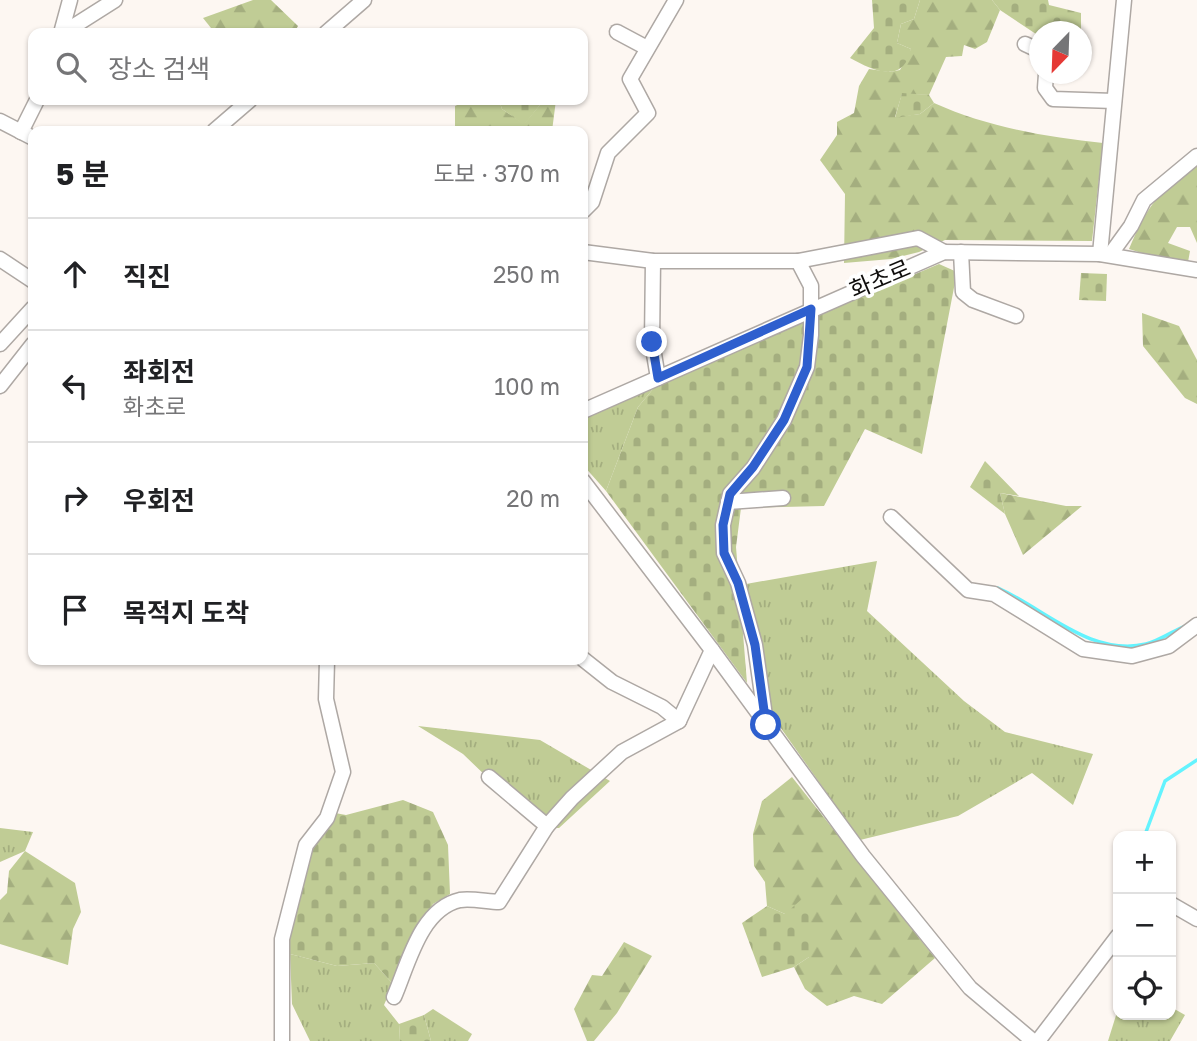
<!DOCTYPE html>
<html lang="ko">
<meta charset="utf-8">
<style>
body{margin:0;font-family:"Golos Text","Noto Sans KR",sans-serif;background:#f6f6f6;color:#202124}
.controls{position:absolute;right:21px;bottom:21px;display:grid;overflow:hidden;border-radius:14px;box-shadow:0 2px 5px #0004}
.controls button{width:63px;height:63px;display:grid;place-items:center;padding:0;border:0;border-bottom:2px solid #e0e0e0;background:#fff;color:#202124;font:35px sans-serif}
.compass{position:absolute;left:1029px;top:21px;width:63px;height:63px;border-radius:50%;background:#fff;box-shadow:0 2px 5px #0004;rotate:203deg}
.stop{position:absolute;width:21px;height:21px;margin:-16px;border:5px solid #2e5fce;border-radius:50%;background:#fff}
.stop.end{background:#2e5fce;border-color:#fff;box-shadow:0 2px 7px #0008}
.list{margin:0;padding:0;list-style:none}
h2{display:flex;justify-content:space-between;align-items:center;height:91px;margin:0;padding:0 28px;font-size:30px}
h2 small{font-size:23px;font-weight:400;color:#757577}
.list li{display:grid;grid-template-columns:46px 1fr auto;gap:21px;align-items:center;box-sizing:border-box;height:112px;padding:0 28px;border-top:2px solid #e0e0e0}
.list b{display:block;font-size:26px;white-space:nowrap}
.list p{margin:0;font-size:23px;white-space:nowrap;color:#757577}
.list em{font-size:23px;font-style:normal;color:#757577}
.icon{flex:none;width:38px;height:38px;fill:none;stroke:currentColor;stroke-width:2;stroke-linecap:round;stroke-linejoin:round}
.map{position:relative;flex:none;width:1197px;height:1041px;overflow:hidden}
.search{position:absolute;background:#fff;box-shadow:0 2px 5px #0004;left:28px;top:28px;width:560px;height:77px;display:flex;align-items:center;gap:18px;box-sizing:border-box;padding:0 24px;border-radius:14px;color:#757577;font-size:26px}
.panel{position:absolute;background:#fff;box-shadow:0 2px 5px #0004;left:28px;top:126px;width:560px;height:539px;border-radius:14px}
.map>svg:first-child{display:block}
</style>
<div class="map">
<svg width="1197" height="1041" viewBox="0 0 1197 1041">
<defs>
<pattern id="grass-tufts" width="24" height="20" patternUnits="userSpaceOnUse" patternTransform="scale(1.75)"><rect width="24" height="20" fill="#c0cc95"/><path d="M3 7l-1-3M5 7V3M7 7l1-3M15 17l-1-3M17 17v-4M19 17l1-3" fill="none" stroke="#a4ae7f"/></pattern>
<pattern id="forest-firs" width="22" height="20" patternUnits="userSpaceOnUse" patternTransform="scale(1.75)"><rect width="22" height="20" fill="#c0cc95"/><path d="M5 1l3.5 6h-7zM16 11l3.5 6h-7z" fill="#a4ae7f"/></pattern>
<pattern id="cemetery-stones" width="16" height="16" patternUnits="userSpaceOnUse" patternTransform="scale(1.75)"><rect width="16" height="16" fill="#c0cc95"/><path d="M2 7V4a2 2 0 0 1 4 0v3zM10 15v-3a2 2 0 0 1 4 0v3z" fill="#a4ae7f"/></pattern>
</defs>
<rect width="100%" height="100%" fill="#fdf7f2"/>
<!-- grass -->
<g fill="url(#grass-tufts)">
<path d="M658,383L638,407L606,491L583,465V416Z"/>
<path d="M877,561L867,611L964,701L1005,732L1093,754L1073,805L1032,773L958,816L860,840L773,717L746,584Z"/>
<path d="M418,726L540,740L610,781L559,828H540L463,754Z"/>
<path d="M0,828L33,832L25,851L0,862Z"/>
<path d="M290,954L337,966L374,963L393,984L384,1005L399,1024L400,1041H310L292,1004Z"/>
<path d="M1171,1007L1185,1015L1170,1041H1108L1118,1009V1015H1171Z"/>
<path d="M433,1009L472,1034L468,1041H431L424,1015Z"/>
</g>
<!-- forest -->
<g fill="url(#forest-firs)">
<path d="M253,0H271L298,26L294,33H215L203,18Z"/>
<path d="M920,0H992L1000,10L987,42L975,49L964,45L962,56L946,57L929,95L902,94L895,117L920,114L934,103C987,127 1047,137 1103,143L1092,241L945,240L919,252L891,259L844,263L845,194L820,160L837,135V122L854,113L859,86L869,69L890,72L900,70L911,49L897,43L901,24L914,19Z"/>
<path d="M468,100H499L502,109L524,124L544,100H556L552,131H455V106Z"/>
<path d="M1197,164V243L1190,227H1177L1168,243L1190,251L1188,262L1157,258L1129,249C1148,204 1158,193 1197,164Z"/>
<path d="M1142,313L1179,326L1197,360V404L1185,398L1143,346Z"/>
<path d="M1000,493L1066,506H1082L1023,555L1005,514Z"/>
<path d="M792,777L935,958L882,1004L854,996L827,1006L805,989L794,967L809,957L785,914L767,906L765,882L754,866L753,834L762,801Z"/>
<path d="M25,851L75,883L81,912L73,929L68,965L0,944V900L7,893L9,871Z"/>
<path d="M624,942L652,956L617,1013L594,1041H587L574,1009L592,975L602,976Z"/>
</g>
<!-- cemetery -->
<g fill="url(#cemetery-stones)">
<path d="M872,0H920L914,19L901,24L897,43L911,49C903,85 874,71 850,58L874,28Z"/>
<path d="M992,0H1048L1049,5L1081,13V31L1040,32L1039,36L1000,10Z"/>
<path d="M902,93L929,95L934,103L920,114L895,118Z"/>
<path d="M499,100H544L524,125L502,109Z"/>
<path d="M939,264L957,272L922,454L865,429L824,506L741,508L736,547L747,683L606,491L638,407L658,383Z"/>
<path d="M1081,273L1107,274L1106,301L1079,300Z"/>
<path d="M985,461L1019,496L1000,493L1005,514L970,487Z"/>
<path d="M403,800L433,812L448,845L450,894L433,904L393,984L374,963L337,966L290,954V936L311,850L335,813L346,815Z"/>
<path d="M803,898L811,906L809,957L794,967L762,977L742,923L767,906L785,914Z"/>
<path d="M424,1015L431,1041H400L399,1024Z"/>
</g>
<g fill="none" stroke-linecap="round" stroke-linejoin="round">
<!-- stream -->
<g stroke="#64f3fe" stroke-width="3.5">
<path d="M998,588C1045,609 1091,657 1146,644C1159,641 1173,631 1185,626"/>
<path d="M1146,832L1165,781L1197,760"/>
</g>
<!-- minor casing -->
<g stroke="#aea8a4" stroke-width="17">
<g id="minor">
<path d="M617,32L647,48"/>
<path d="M61,33L70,0"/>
<path d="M63,33L115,0"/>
<path d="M326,33L364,0"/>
<path d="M1025,44L1040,51"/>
<path d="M1046,74L1045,88L1053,99L1114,101"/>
<path d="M0,121L33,138"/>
<path d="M214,131L250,100"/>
<path d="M21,132L37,100"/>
<path d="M583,211L592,202L608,153L648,113L630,79L676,0"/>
<path d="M583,252L653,261H798L918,238L944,252"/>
<path d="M961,252L963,292L973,300L1016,316"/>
<path d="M1100,254L1124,0"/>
<path d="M1110,255L1131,226L1144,200L1197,156"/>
<path d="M0,259L33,281"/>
<path d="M653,261L652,342L658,378"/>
<path d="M0,344L33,308"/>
<path d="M0,386L33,344"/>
<path d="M583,411L944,252L1100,254L1197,270"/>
<path d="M583,481L712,650L863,856L970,988L1033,1041"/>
<path d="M728,502L783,498"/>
<path d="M891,517L968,590L994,594L1083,649L1132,656L1169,646L1197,625"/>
<path d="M583,659L612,682L662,707L679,721"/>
<path d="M766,723L755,645L738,583L724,553L723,525L730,494L753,468L784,420L807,367L811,335V286L798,261"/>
<path d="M489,777L547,826"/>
<path d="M1171,904L1197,919"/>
<path d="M394,997C408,965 420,909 460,900C472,898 488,902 499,902L547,826L572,798L622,752L679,721L712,650"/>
<path d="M282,1041V939L306,845L327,818L343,772L326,699L327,660"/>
<path d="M1038,1041L1118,936"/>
</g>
</g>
<!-- minor -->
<use href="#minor" stroke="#fff" stroke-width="14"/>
</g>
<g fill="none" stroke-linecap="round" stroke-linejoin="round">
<!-- route -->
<path stroke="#2e5fce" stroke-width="9" d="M652,342L658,378L811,309L807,367L784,420L753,467L730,494L723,525L724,553L738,583L755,645L766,725"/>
</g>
<g text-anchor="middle" stroke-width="7" stroke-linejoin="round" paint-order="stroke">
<!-- street labels -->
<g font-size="23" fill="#0f0d0c" stroke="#fff">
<text transform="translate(880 279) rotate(-23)" y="8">화초로</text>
</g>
</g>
</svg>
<div class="controls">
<button>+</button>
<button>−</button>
<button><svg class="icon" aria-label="locate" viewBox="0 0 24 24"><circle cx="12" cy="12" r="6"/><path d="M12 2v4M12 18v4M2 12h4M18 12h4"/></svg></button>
</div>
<svg class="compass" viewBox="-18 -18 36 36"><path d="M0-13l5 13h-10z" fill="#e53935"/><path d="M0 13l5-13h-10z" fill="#757577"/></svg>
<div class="stop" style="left:766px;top:725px"></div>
<div class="stop end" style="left:652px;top:342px"></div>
<div class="search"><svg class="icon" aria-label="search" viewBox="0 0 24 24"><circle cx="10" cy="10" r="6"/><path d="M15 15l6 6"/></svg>장소 검색</div>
<section class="panel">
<h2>5 분<small>도보 · 370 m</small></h2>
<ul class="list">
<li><svg class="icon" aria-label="ahead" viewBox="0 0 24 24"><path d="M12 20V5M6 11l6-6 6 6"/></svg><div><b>직진</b></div><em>250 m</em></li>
<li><svg class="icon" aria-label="left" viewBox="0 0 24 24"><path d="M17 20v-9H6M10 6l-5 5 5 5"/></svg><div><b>좌회전</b><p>화초로</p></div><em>100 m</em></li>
<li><svg class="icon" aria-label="right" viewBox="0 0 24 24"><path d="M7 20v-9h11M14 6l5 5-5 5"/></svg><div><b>우회전</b></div><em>20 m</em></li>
<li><svg class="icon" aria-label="arrive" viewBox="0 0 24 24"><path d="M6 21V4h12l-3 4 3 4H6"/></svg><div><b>목적지 도착</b></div></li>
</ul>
</section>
</div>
